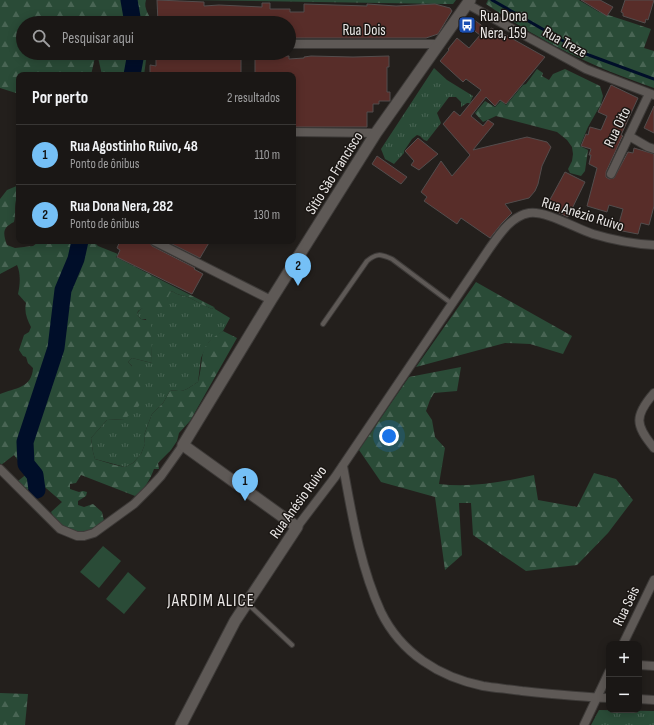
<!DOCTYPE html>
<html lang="pt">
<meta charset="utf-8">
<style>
body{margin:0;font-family:"Sofia Sans Condensed",sans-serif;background:#272422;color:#f1f3f6}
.controls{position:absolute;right:12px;bottom:12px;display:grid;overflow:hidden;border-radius:8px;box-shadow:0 2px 10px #0003}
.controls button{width:36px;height:36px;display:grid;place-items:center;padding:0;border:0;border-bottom:1px solid #383634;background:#1a1715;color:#f1f3f6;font:20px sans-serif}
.you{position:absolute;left:389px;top:436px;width:14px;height:14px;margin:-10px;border:3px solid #fff;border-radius:50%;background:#1a73e8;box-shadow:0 0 0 6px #1a73e833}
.badge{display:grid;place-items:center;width:26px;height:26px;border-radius:50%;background:#75c0f6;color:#111;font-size:13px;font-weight:700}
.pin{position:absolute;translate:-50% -33px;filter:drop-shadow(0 1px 2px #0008)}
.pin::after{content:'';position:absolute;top:21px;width:14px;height:12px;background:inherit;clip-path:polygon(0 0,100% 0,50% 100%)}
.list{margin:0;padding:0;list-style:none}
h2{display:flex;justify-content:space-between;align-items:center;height:52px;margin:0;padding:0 16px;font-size:17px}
h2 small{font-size:13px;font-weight:400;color:#9f9fa0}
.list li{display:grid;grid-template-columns:26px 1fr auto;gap:12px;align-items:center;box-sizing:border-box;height:60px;padding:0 16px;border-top:1px solid #383634}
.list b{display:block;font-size:15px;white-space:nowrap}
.list p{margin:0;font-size:13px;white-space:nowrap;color:#9f9fa0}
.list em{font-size:13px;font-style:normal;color:#9f9fa0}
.icon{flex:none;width:22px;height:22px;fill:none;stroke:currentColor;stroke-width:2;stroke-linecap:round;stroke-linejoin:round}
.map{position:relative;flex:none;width:654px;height:725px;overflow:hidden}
.search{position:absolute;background:#1a1715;box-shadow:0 2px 10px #0003;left:16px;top:16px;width:280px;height:44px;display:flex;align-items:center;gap:10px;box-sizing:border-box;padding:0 14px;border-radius:22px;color:#9f9fa0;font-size:15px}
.panel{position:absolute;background:#1a1715;box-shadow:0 2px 10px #0003;left:16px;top:72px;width:280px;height:172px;border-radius:8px}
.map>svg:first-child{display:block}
</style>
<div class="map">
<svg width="654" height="725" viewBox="0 0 654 725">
<defs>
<pattern id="grass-tufts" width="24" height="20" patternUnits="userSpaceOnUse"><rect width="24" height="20" fill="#2a4b37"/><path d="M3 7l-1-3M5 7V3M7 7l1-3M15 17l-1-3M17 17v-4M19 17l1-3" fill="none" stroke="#496554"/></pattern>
<pattern id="forest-firs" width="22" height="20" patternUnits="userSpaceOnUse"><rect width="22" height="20" fill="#2a4b37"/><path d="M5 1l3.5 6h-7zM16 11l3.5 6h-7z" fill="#496554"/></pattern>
</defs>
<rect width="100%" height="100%" fill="#231f1c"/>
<!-- grass -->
<g fill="url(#grass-tufts)">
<path d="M434,68L447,80L473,96L470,103H467L461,107V102L456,97H449L437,113L441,123L427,141L424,140L420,136L417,135L412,139L404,151V153L394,164L385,159L381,149Z"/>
<path d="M172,291C178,296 184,295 190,298C198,302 203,305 212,309L214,307L215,309L230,318L223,331L209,342L205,349L201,358L198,382C192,385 186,391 180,391C176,391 174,390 170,391L163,403L152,414L144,435L145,444L141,454L133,463L125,467L95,459L93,452L91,438L107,420L125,419L132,366L128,362L132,358L152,363L151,345L146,319H141L137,315C139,305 157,303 167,301L168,295Z"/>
<path d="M599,710L654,711V725H591Z"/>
</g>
<!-- forest -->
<g fill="url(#forest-firs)">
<path d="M0,0H122L124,7L123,10L128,23H23V53H96L91,75H19V94L0,88Z"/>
<path d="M134,0H146C143,9 150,15 152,23H137Z"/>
<path d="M187,0H456L453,4H444Z"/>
<path d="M488,0H579L599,12L651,29L644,48L654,51V88C632,80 609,72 588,62C552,46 518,26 486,4Z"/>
<path d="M97,53H132L131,75H102Z"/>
<path d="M140,53H147L144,75H138Z"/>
<path d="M537,69L543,73L542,76L549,80L553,74L565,69L600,86L603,96L601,104L588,127L580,146L588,150L585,171L581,176L570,173L568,169L572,161L573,154L572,147L567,140L557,132L496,116L483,122L475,113L485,101L495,107L501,101L506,105L523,85L526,84Z"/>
<path d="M19,185V199L16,200C14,208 16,214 14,222C2,228 3,233 7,245L15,248L33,246L40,241H93L98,246L118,254L116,257L214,307L212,309C204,306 198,302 190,298C184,295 178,296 172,291C167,296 167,301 169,307L162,312L143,308L138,311L137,315L141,319L151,321L152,363L132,358L128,362L138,373L142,392L139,406L125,419L107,420L91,438L93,452L95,459L115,465L125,467L133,463L141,454L145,444L144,435L152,414L163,403L170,391C174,390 176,391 180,391C186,391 192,385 198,382C205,357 196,347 223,331L237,338L190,421L179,433L177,441L171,450L158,463L159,469H154C151,478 143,492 135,496L81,475L76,483L70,484V489L79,492L83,491L87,492L86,496L78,501V505L84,507L93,504L102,512L104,521C99,525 93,532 85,533C72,536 56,523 51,512L62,502L39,482L26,491L18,481L28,473L14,455L1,465L0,463V394C15,388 32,388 33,368L28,363L26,357L23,356L19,350L24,335L29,332L31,327C27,319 24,312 26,303L18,294C20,285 21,274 17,265L0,274V199L7,190Z"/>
<path d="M476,282L572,336L563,354L530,344L505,343L416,367Z"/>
<path d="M461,367L457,391L434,393L430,400L426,411L432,420L435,437L445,448L439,484C471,488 503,482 534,475L538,500L577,507L594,473L616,479L633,500L608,533L577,565L526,571L473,535L471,503H459L462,555L445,570L435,497L381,482L359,450L409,377Z"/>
<path d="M0,693L28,694L25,725H0Z"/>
</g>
<!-- park -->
<g fill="#2a4b37">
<path d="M103,546L121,561L99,588L80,572Z"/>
<path d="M128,572L146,588L124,614L106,599Z"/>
</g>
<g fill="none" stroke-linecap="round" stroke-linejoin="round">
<!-- stream -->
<path stroke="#000e29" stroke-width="3" d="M492,0L586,54L654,79"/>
<!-- river -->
<g stroke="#000e29" stroke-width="17">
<path d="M129,0L133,23"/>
<path d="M132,75L136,53"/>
<path d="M37,490L35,475L26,464L25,442L56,348L63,290L76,259L80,241"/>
</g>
</g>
<!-- building -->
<g fill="#582d29" stroke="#534d4d">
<path d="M157,0L204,2V6L219,5L262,7V3H270V9H290V12H304V4L367,6V4L396,6L435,4L450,8L452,11L438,34L426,38H289V23H158Z"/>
<path d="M581,0H600L613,7L607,16Z"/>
<path d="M625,0H654L648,20L646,19L645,23L623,16V13L621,12Z"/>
<path d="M473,19L489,31L491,28L504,34L545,57L506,104L500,100L495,106L486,97L471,116L483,126L488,120L494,124L473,150L527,137L547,142L551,147L542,166L538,184L535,191L529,198L505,204L512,213L502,223L490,238L461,218L457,224L424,201L427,197L421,192L441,161L452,176L470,155L443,124L454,111L460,116L481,90L466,79L463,82L440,61L449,50L448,49L457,38L469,48L480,35L468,26Z"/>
<path d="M191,56H241V75H150V65L156,66V57Z"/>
<path d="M289,56V59L304,58V57L311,56L353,57L389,56V67H387V92H390V101H379V104H373V112H367V127H293V75H255V57Z"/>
<path d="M611,85L638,98L621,135L623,136L622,137L606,172V177L609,179L614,178L628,152L633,153L634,148L654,154V206L649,225L641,223L638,234L617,230L623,209L609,205L607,212L587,206L597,168L589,164L591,155H589L591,149L581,146L586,134L588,135L590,127L601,130L607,116L598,112Z"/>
<path d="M654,106V133L644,128Z"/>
<path d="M418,138L438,154L419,170L411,165L414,161L405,151Z"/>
<path d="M377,156L407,177L401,184L372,164Z"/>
<path d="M565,172L585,182L568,217L546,207Z"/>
<path d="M120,241H149L152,246L195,268L194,269L203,274L192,294L117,257L120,250L117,248Z"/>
<path d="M166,241H210L200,258Z"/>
</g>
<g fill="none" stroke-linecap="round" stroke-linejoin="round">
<!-- lane casing -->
<g stroke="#3d3a38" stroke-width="6">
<g id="lane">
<path d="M323,324L367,261C377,253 380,254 392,259L451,303"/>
<path d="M247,603L292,645"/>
</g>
</g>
<!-- street casing -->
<g stroke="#3d3a38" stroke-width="10">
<g id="street">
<path d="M467,4L586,69L654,95"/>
<path d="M289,44H439"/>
<path d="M293,132L376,133"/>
<path d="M629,136L648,147L654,149"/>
<path d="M611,174L649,94"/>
<path d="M154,241L271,300"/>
<path d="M654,393C634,416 635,425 654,448"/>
<path d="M343,466C352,515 360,566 381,612C401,653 439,677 483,686C495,688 509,689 522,691C551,694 580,697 609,698"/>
<path d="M0,469L60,529L77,536H84L94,533L134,504L149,489L161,476L183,445"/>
<path d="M297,527L335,477L489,249C499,235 511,216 529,213C545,210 577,229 593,234C613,240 633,244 654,245"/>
<path d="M623,644L654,580"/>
<path d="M639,665L654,666"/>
<path d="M639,699L654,700"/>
<path d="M584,725L609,672"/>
</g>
</g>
<!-- secondary casing -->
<g stroke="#3d3a38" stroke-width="13">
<path id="secondary" d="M181,725L235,621L297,527L183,445L271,300L376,133L470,0"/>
</g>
<!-- lane -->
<use href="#lane" stroke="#5e5956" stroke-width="4"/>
<!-- street -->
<use href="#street" stroke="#5e5956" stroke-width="8"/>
<!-- secondary -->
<use href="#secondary" stroke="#5e5956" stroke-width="11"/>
</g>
<!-- icons -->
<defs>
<g id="bus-square" transform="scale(0.9)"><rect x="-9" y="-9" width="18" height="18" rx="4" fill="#1a4fb4" stroke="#1a1613"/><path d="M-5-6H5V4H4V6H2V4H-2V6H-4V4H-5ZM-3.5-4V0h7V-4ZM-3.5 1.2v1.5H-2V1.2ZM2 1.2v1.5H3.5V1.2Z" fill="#fff"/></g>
</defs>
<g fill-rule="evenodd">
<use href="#bus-square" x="467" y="25"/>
</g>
<g text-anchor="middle" stroke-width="3" stroke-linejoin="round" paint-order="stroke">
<!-- poi labels -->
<g font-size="15" fill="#ebe8e7" stroke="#1a1613" text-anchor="start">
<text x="480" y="21">Rua Dona<tspan x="480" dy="17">Nera, 159</tspan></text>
</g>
<!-- street labels -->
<g font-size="15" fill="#ebe8e7" stroke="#1a1613">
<text x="364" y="35">Rua Dois</text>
<text transform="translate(565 42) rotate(29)" y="5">Rua Treze</text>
<text transform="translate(617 127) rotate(-64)" y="5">Rua Oito</text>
<text transform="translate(334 173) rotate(-58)" y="5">Sítio São Francisco</text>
<text transform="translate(583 214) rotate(17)" y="5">Rua Anézio Ruivo</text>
<text transform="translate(298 502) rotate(-54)" y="5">Rua Anésio Ruivo</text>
<text transform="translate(626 606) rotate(-64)" y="5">Rua Seis</text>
</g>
<!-- quarter labels -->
<g font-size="17" letter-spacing="1" fill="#ebe8e7" stroke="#1a1613">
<text x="211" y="606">JARDIM ALICE</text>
</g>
</g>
</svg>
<div class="controls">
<button>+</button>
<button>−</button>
</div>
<div class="you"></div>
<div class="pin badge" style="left:245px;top:501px">1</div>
<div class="pin badge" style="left:298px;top:286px">2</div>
<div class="search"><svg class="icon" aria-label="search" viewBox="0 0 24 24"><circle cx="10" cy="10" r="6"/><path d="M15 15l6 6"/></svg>Pesquisar aqui</div>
<section class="panel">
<h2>Por perto<small>2 resultados</small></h2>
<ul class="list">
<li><span class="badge">1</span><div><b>Rua Agostinho Ruivo, 48</b><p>Ponto de ônibus</p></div><em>110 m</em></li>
<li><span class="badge">2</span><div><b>Rua Dona Nera, 282</b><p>Ponto de ônibus</p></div><em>130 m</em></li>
</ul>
</section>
</div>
